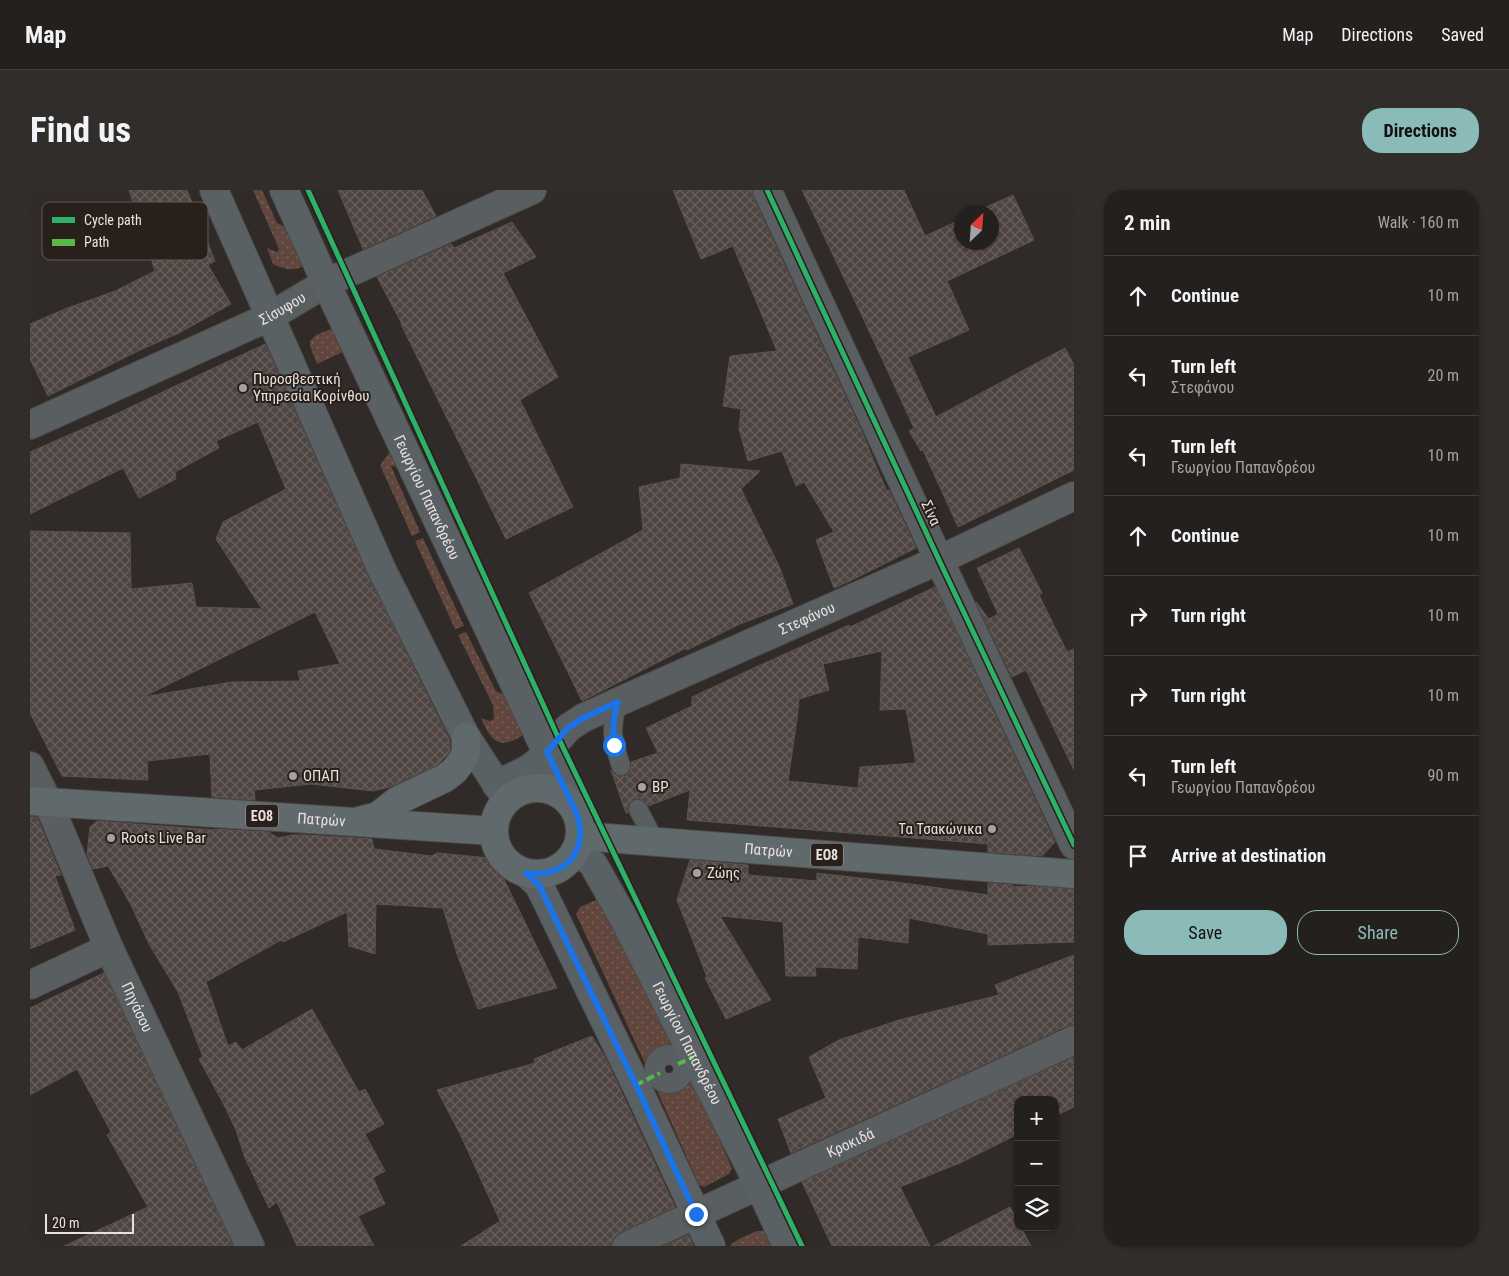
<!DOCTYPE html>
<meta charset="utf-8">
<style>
body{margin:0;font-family:"Roboto Condensed",sans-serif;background:#302d2b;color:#f1f3f6}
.controls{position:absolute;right:15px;bottom:15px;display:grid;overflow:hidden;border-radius:10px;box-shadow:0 1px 4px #0004}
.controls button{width:45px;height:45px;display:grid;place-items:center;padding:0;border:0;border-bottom:1px solid #413e3c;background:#24201e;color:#f1f3f6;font:25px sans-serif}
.compass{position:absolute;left:924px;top:15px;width:45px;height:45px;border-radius:50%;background:#24201e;box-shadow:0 1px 4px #0004;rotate:25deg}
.scale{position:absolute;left:15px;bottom:12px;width:89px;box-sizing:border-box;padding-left:5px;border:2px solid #e9e1df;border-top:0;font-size:14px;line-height:18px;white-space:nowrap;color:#e9e1df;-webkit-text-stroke:4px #291f1b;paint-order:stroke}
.stop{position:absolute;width:15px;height:15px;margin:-11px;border:4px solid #1a73e8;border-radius:50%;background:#fff}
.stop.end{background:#1a73e8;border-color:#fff;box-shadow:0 1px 5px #0008}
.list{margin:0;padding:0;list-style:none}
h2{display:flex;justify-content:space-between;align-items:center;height:65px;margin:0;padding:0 20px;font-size:21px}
h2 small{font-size:16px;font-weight:400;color:#a3a3a4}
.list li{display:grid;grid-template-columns:32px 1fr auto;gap:15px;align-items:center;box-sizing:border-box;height:80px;padding:0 20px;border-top:1px solid #413e3c}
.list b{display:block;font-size:19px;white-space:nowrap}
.list p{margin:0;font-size:16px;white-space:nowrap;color:#a3a3a4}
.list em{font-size:16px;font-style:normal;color:#a3a3a4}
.actions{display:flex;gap:10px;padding:15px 20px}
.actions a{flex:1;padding:11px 0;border:1px solid #8bbbb9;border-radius:20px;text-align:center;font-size:18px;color:#8bbbb9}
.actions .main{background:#8bbbb9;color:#111}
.icon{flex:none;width:28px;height:28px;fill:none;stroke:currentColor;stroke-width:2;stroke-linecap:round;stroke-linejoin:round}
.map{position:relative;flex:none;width:1044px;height:1056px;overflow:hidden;border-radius:20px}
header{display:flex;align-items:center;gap:30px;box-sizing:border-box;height:70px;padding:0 25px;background:#24201e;border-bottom:1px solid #413e3c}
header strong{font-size:24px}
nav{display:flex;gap:28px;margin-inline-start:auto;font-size:18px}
.intro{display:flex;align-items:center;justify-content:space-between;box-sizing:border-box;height:120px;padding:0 30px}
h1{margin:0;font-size:35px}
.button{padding:12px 22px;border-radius:20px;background:#8bbbb9;color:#111;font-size:18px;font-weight:700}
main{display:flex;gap:30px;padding:0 30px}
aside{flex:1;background:#24201e;border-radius:20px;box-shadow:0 1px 4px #0004}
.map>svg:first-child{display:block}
</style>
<header>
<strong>Map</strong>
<nav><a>Map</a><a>Directions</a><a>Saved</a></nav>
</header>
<div class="intro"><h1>Find us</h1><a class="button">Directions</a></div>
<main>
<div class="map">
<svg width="1044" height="1056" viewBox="0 0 1044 1056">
<defs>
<pattern id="grass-dots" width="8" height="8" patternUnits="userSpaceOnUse" patternTransform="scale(1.25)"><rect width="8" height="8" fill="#61463e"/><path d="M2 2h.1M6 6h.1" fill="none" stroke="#786059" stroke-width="1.8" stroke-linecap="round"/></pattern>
<pattern id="building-cross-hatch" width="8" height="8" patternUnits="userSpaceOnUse" patternTransform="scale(1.25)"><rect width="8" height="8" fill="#4e4441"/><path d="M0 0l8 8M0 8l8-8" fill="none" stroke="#685f5c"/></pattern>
</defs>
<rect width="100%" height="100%" fill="#302a28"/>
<!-- grass -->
<g fill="url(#grass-dots)">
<path d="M223,0H232L247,33L266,42L276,74C265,82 256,80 243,74L237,58L247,62L249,59Z"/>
<path d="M301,139L309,141L317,160L287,174L280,156V151L286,145Z"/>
<path d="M361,261L373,277L361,276L390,342L382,346L350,275Z"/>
<path d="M393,348L434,436L425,439L385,351Z"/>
<path d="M436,442L466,501L484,509L493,545C469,561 461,551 451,528L460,531L464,529L463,515L428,445Z"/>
<path d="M571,708L651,862C632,860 627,864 618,880L546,724L550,717Z"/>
<path d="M659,881L702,978L699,984L674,997L669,995L625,896C639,895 651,895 659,881Z"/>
<path d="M727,1041H733L739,1043L745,1056H701V1054L711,1048Z"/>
</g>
<!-- building -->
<g fill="url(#building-cross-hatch)" stroke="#585351" fill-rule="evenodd">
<path d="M99,0H157L185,71L178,75L201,114L149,143L112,159L18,206L0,169V134L35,119L85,101L125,81Z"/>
<path d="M308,0H392L406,26L333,59Z"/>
<path d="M643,0H722L723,7L832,242L849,283L857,301L859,300L886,358L818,392L804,398L786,350L804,342L774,292L766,296L752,261L718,271L709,239L711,219L693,216L700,166L747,161L703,56L671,69Z"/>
<path d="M772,0H874L895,46L932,29V52H962V22H945L983,5L1004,50L917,91L939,140L878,167L906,227L1035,158L1044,175V280L928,337L893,260L891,261L879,241L884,238L834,130Z"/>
<path d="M482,32L506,67L473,83L528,187L490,210L543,317L476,349L371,134H372L347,87L421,54L424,58Z"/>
<path d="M235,154L338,386L420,551V559L419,563L407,575L360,597L343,601L281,594L224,600L225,610L182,607L180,564L117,571L118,590L32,586L0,523V341L100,343L101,399L162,393L166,417L232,419L186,349L193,332L256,299L228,232L186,251L189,258L145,282L146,289L109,308L93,278L0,324V262L73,230ZM285,422L310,474L268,481L270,491L202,492L113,507Z"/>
<path d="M651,274L730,281L711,299L749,376L763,414L710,434L657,460L656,458L552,511L499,403L613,340L609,297L650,288Z"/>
<path d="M989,358L1012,403L1009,405L1037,462L1044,459V580L996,480L982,487L946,412L959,429L968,424L947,378Z"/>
<path d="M905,397L1025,652L1012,666L958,662V654L657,630L660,600L618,616L613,610L608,608L604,609L599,614L597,618L598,623H596L581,580L584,584L588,586H595L599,583L601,579V572L628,563L616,538L662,516V507L726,477L819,435L820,437ZM852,461L850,520L876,519L886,573L830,577L828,598L758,591L767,529L769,509L799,500L793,474Z"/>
<path d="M0,627H7L31,685L25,686L45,740L0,759Z"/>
<path d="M67,631L184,640V639L239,642L248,648L262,645H277L342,649L344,659L402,666L407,663L460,668L468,677L527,798L448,819L427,764L413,718L346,714L345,764L319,756L317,722L253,752L251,750L176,792L198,856L206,852L212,860L282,819L329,902L335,899L354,934L335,944L355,981L343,988L355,1014L328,1026L344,1056H267L247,1012L239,1018L215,968L206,940L194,915L169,869L173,867L148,802L119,754L100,713L78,676L63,679L57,664L60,637Z"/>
<path d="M660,670L718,675V685L787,691V683L881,694L958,705V693L983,695L982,697L1000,696L1044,699V752L958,755V744L879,728L878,753L828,747L827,779L785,777L786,786H756L753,732L690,726L741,810L696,829L675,788L677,787L647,710Z"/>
<path d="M1044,765V835L1037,836L761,963L748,929L796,908L779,867L809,850L869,830L969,805L965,795Z"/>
<path d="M74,783L203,1056H34L118,1017L77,945L81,942L47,879L0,905V818Z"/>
<path d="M562,846L575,867L645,1017L590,1042L584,1047L582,1056H431L470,1031L430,944L407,900L505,873L504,869Z"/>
<path d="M1044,867V917L1025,926V910H988V944L930,973L870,997L900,1056H802L772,992Z"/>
<path d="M980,1017L988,1031V1037H991L1001,1056H904Z"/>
<path d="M659,1045L663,1056H634Z"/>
</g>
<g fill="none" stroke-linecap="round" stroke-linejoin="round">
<!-- lane casing -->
<g stroke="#4d4846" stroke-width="20">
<g id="lane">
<path d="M588,512C580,539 582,550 591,576"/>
<path d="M608,619L620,642L630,652"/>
</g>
</g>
<!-- street casing -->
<g stroke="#4d4846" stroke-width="30">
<g id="street">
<path d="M737,0L909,370L1044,655"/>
<path id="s1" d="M0,235L239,127L296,93L502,0"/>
<path id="s2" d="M517,562L538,538L553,528L588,512L909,370L1044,306"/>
<path id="s3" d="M0,576L18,612L79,758L220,1056"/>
<path d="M0,795L79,758"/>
<circle cx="639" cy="879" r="10"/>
<path id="s4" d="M597,1056L1044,850"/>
</g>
</g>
<!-- secondary casing -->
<g stroke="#4d4846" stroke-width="30">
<g id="secondary">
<path d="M184,0L352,380L436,547L477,610"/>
<path id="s5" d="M254,0L296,93L541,614"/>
<path d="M466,594C488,584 502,581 517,562"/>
<path id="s6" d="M548,656L554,666L563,674L593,727L729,995L757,1056"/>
<path d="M496,683L509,695L606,895L681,1056"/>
</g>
</g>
<!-- primary casing -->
<g stroke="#4d4846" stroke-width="30">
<g id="primary">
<circle cx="507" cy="641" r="43"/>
<path id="s7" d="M0,611L464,641"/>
<path d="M329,631L348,626L367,611L415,588L424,581L432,571L436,562V547"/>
<path id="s8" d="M551,646L1044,684"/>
</g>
</g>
<!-- lane -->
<use href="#lane" stroke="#595e61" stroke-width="18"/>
<!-- street -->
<use href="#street" stroke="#595e61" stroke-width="28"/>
<!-- secondary -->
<use href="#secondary" stroke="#5a6164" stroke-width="28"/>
<!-- primary -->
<use href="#primary" stroke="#60696c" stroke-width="28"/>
<!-- quiet -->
<g stroke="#58b947" stroke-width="4" stroke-dasharray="8 4" stroke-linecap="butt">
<path d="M648,874L663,867"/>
<path d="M606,895L630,883"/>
</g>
<!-- cycleway casing -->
<g stroke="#291f1b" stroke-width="8">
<g id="cycleway">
<path d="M278,0L528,547L772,1056"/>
<path d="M737,0L909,370L1044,655"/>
</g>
</g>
<!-- cycleway -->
<use href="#cycleway" stroke="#2db169" stroke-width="5"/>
</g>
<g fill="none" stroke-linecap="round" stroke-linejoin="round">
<!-- route -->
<path stroke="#1a73e8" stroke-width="6" d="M584,555C582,539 583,527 588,512L553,528L538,538L517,562L547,624C559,662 535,688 496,683L509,695L606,895L666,1024"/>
</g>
<!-- markers -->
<g fill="#a8a19f" stroke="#291f1b" stroke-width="2">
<circle cx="213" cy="198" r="5"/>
<circle cx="263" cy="586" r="5"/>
<circle cx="612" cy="597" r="5"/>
<circle cx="962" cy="639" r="5"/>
<circle cx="81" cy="648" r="5"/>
<circle cx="667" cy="683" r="5"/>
</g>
<g text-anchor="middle" stroke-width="4" stroke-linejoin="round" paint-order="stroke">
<!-- shield labels -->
<g fill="#291f1b" stroke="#afa7a4" stroke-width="1">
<rect x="216" y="614.5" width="32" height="23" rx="4"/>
<rect x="781" y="653.5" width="32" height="23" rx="4"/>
</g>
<g font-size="14" font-weight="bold" fill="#e9e1df">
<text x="232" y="631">ΕΟ8</text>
<text x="797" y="670">ΕΟ8</text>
</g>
<!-- street labels -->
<g font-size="15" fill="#e9e1df" stroke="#291f1b">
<text dy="5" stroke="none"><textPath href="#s1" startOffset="278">Σίσυφου</textPath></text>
<text dy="5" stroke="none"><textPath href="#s5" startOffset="339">Γεωργίου Παπανδρέου</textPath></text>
<text transform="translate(901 323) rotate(65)" y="5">Σίνα</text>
<text dy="5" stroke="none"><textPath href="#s2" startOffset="295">Στεφάνου</textPath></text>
<text dy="5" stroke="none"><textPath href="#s7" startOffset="292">Πατρών</textPath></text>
<text dy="5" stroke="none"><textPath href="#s8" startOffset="188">Πατρών</textPath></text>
<text dy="5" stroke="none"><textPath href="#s3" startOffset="264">Πηγάσου</textPath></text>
<text dy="5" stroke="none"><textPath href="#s6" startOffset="226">Γεωργίου Παπανδρέου</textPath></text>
<text dy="5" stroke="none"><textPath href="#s4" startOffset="246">Κροκιδά</textPath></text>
</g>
<!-- poi labels -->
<g font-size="15" fill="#e9e1df" stroke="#291f1b" text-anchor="start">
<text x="223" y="194">Πυροσβεστική<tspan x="223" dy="17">Υπηρεσία Κορίνθου</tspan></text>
<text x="273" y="591">ΟΠΑΠ</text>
<text x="622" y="602">BP</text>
<text x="952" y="644" text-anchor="end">Τα Τσακώνικα</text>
<text x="91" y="653">Roots Live Bar</text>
<text x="677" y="688">Ζώης</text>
</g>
</g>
<!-- legend -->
<rect x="12" y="12" width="166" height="58" rx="8" fill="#291f1b" stroke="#635956" stroke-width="1"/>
<rect x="22" y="27" width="23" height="6" fill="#2db169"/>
<rect x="22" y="49" width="23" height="7" fill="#58b947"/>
<g font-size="14" fill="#e9e1df">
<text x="54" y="35">Cycle path</text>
<text x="54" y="57">Path</text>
</g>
</svg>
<div class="controls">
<button>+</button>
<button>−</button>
<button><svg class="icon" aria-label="layers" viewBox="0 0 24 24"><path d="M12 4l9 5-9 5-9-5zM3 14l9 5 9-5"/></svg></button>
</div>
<svg class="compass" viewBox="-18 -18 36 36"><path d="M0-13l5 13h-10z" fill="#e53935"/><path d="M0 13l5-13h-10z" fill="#a3a3a4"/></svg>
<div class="scale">20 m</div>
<div class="stop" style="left:584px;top:555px"></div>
<div class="stop end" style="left:666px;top:1024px"></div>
</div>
<aside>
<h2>2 min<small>Walk · 160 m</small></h2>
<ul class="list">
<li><svg class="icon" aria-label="ahead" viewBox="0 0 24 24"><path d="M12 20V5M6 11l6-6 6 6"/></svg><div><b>Continue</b></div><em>10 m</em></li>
<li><svg class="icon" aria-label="left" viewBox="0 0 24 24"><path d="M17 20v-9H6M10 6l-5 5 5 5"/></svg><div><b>Turn left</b><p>Στεφάνου</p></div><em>20 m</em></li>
<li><svg class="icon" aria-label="left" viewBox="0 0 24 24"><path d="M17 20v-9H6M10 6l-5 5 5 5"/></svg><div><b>Turn left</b><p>Γεωργίου Παπανδρέου</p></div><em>10 m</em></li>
<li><svg class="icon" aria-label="ahead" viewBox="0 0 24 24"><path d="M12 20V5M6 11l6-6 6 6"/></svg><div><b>Continue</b></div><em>10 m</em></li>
<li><svg class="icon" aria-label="right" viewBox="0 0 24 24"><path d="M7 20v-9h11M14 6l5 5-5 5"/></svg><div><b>Turn right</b></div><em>10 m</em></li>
<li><svg class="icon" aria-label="right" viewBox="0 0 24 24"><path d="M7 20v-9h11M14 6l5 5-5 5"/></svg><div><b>Turn right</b></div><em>10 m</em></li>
<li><svg class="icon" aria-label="left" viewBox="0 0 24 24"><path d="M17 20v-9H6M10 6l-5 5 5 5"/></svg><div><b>Turn left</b><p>Γεωργίου Παπανδρέου</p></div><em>90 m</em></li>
<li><svg class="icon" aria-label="arrive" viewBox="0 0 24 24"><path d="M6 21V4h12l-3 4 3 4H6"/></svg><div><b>Arrive at destination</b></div></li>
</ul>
<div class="actions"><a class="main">Save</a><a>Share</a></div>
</aside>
</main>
